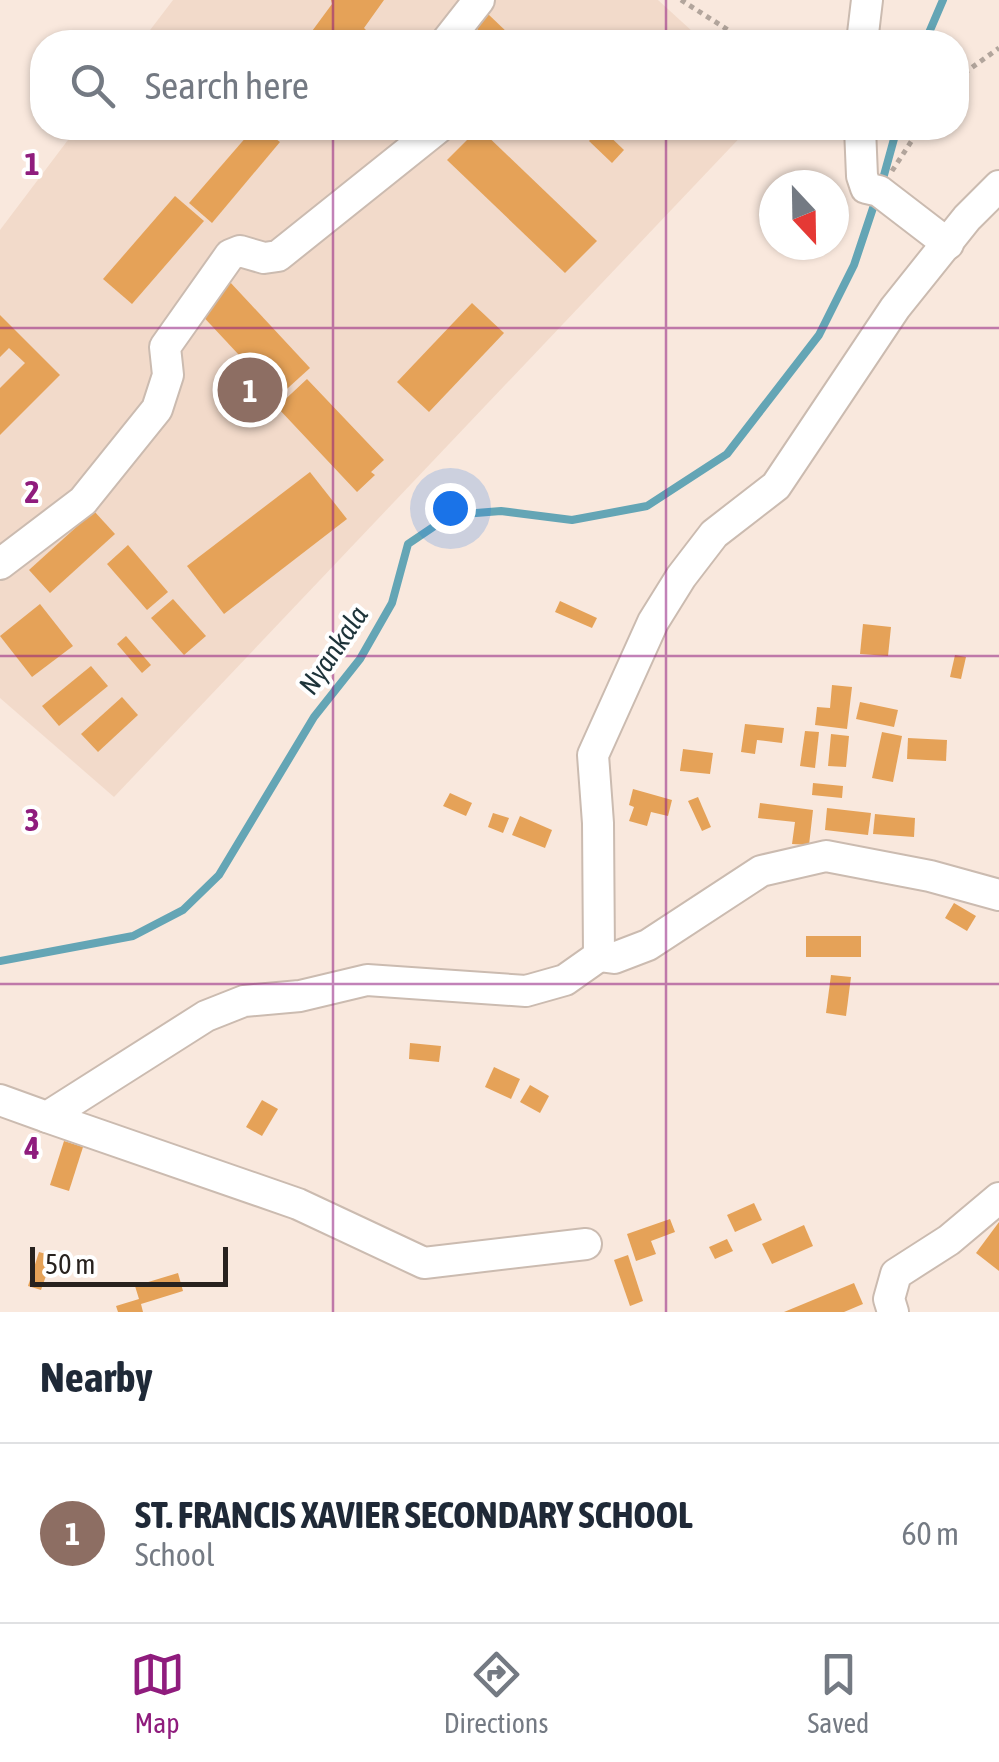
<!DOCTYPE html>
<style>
body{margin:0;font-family:"Asap Condensed",sans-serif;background:#f6f6f7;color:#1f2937}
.compass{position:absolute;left:759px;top:170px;width:90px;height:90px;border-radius:50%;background:#fff;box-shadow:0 2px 8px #0004;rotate:158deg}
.scale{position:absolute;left:30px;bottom:25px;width:198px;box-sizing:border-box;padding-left:10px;border:5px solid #28221e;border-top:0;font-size:28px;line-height:35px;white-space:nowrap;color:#28221e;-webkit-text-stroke:8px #fff;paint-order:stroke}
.you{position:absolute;left:450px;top:508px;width:35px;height:35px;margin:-25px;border:8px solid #fff;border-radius:50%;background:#1a73e8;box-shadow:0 0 0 15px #1a73e833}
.badge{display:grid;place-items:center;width:65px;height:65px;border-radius:50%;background:#8f1c7d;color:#fff;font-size:32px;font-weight:700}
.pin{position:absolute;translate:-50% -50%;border:5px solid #fff;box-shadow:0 2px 10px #0006}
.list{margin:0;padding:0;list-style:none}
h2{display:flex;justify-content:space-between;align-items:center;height:130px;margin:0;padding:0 40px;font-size:42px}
h2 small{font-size:32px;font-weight:400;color:#747a83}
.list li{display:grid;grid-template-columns:65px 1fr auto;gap:30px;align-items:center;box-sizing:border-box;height:180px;padding:0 40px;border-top:2px solid #e0e1e3}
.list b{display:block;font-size:38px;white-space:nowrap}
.list p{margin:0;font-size:32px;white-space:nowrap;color:#747a83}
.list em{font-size:32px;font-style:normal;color:#747a83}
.icon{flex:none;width:55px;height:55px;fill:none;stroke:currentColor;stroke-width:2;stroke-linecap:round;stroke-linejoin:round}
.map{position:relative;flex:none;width:999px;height:1312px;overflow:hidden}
.search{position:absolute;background:#fff;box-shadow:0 2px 8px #0004;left:30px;right:30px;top:30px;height:110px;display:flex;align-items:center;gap:25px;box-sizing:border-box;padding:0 35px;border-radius:40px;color:#747a83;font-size:38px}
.sheet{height:310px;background:#fff}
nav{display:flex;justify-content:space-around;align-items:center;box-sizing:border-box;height:140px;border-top:2px solid #e0e1e3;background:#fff;font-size:28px;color:#747a83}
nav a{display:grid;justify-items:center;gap:5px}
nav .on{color:#8f1c7d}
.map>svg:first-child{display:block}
</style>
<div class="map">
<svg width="999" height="1312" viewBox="0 0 999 1312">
<rect width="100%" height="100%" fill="#f9e8dd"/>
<!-- built -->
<g fill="#f2daca">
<path d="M173,0H658L704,42H141Z"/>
<path d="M77,128H749L114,797L0,698V230Z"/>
</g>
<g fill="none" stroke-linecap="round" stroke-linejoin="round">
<!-- stream -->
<g stroke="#64a5b5" stroke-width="8">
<path d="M925,42L943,0"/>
<path d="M881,186L897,128"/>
<path d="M0,961L133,936L183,910L219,875L314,717L360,659L392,603L408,544L451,515L501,511L572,520L647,506L727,454L819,335L854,265L876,199"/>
</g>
</g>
<!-- building -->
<g fill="#e5a258">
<path d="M331,0H384L364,28L367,31L359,42H304L332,4Z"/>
<path d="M487,13L511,36L504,42H491L475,27Z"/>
<path d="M254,128H262L280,142L212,223L189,203Z"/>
<path d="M479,128L597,241L565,273L447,160Z"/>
<path d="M601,128L624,150L612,163L589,141Z"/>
<path d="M175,196L204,221L132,304L103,279Z"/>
<path d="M229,281L310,368L278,397L197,310Z"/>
<path d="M472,303L504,333L429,412L397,382Z"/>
<path d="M0,315L60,375L0,435V388L25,363L9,348L0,357Z"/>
<path d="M307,379L384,460L371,472L375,475L357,492L277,407Z"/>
<path d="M310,472L347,519L224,614L187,566Z"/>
<path d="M94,511L115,534L50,593L29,570Z"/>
<path d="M128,545L168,592L147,610L107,564Z"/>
<path d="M173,599L206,636L184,655L151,618Z"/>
<path d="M560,601L597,618L592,628L555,612Z"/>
<path d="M40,604L73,646L32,677L0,636Z"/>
<path d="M863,624L891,627L888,656L860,654Z"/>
<path d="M126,636L151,665L142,673L117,644Z"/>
<path d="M955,655L966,657L961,679L950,677Z"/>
<path d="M91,666L108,686L59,726L42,706Z"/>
<path d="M832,685L852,687L847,729L815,725L817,707L830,708Z"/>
<path d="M122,697L138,715L98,752L81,734Z"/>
<path d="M860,702L898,710L894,727L856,719Z"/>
<path d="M745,724L784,728L782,743L757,740L755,754L741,752Z"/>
<path d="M805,731L819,732L815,768L800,766Z"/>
<path d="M882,732L902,736L893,782L872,778Z"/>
<path d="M831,734L849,736L846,767L828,766Z"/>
<path d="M908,738L947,740L946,761L907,759Z"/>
<path d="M683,749L713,753L710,774L680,771Z"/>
<path d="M813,783L843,786L842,798L812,795Z"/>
<path d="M633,789L672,800L668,816L651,812L647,826L629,821L634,807L629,805Z"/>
<path d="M450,793L472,803L466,816L443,806Z"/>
<path d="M698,797L711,827L702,831L688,801Z"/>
<path d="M760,803L813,810L809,845L792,844L795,822L758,818Z"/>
<path d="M827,808L871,813L868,835L825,830Z"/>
<path d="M493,813L509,818L503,833L488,827Z"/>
<path d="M875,814L915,818L914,837L873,834Z"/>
<path d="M520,816L552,830L545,848L512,835Z"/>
<path d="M954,903L976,916L967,931L945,918Z"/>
<rect x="806" y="936" width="55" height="21"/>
<path d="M831,975L851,977L846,1016L826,1013Z"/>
<path d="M410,1043L441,1046L439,1062L409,1059Z"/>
<path d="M494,1067L520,1079L511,1099L485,1087Z"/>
<path d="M530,1085L549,1096L540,1113L520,1102Z"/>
<path d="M262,1100L278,1109L262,1136L246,1127Z"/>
<path d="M64,1141L83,1147L69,1191L50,1185Z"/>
<path d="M754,1203L762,1220L735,1232L727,1215Z"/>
<path d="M670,1219L675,1232L651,1241L656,1254L636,1261L627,1234Z"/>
<path d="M999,1222V1271L976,1253Z"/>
<path d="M804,1225L813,1246L772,1264L762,1244Z"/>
<path d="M727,1239L733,1251L715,1259L709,1247Z"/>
<path d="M39,1252L53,1256L41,1290L28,1286Z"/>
<path d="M628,1255L643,1301L630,1306L614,1260Z"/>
<path d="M178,1273L183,1291L141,1304L143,1312H118L116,1306L139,1299L135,1286Z"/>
<path d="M854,1283L863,1304L844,1312H784Z"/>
</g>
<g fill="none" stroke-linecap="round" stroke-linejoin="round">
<!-- street casing -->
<g stroke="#cbbbb0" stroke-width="34">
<g id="street">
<path d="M446,42L479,0"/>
<path d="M862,42L867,0"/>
<path d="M860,128L862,176L866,188L879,191L948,244"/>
<path d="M999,186L967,218L895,308L776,486L714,534L681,577L653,622L593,755L598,823L599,956L614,958L648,945L761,871L826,856L930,876L999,895"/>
<path d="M0,564L83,501L157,409L168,375L165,347L230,255L240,251L264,258L278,256L438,128"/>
<path d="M0,1100L47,1117L206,1016L244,1001L300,996L367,980L526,991L565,980L599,956"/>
<path d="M47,1117L298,1204L424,1263L586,1244"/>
<path d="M893,1312L889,1299L896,1274L949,1240L999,1198"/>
</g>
</g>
<!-- path -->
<g stroke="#b2a59c" stroke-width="5" stroke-dasharray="5 5" stroke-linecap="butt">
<path d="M681,0L747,42"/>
<path d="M956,79L999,48"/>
<path d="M892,171L920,128"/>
</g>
<!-- street -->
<use href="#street" stroke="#fff" stroke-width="30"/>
</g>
<!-- grid -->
<path fill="none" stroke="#8f1c7d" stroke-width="2.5" stroke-opacity="0.55" d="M333,0V42M666,0V42M333,128V1312M666,128V1312M0,328H999M0,656H999M0,984H999"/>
<g text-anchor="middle" stroke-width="8" stroke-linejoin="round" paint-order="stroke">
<!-- water labels -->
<g font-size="28" font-style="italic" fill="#1d3339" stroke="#fff">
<text transform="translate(333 650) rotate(-56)" y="10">Nyankala</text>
</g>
</g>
<g font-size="32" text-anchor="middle" font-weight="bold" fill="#8f1c7d" stroke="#fff" stroke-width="8" stroke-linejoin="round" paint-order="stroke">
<text x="32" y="175">1</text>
<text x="32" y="503">2</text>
<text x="32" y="831">3</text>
<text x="32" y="1159">4</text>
</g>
</svg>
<svg class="compass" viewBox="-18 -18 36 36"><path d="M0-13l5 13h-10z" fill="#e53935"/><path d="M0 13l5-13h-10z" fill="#747a83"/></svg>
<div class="scale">50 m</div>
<div class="you"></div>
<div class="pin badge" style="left:250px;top:390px;background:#8d6e63">1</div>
<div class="search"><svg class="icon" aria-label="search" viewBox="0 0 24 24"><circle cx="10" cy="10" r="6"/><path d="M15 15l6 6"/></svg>Search here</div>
</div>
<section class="sheet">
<h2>Nearby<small></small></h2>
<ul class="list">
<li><span class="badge" style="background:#8d6e63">1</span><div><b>ST. FRANCIS XAVIER SECONDARY SCHOOL</b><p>School</p></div><em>60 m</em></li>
</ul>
</section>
<nav>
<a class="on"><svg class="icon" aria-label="map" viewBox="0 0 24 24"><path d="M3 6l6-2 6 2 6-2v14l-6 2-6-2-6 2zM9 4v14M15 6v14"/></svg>Map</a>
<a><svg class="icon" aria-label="directions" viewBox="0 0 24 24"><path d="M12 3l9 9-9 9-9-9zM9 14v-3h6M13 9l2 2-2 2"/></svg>Directions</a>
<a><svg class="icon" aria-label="saved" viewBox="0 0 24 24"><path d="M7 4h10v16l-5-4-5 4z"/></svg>Saved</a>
</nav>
